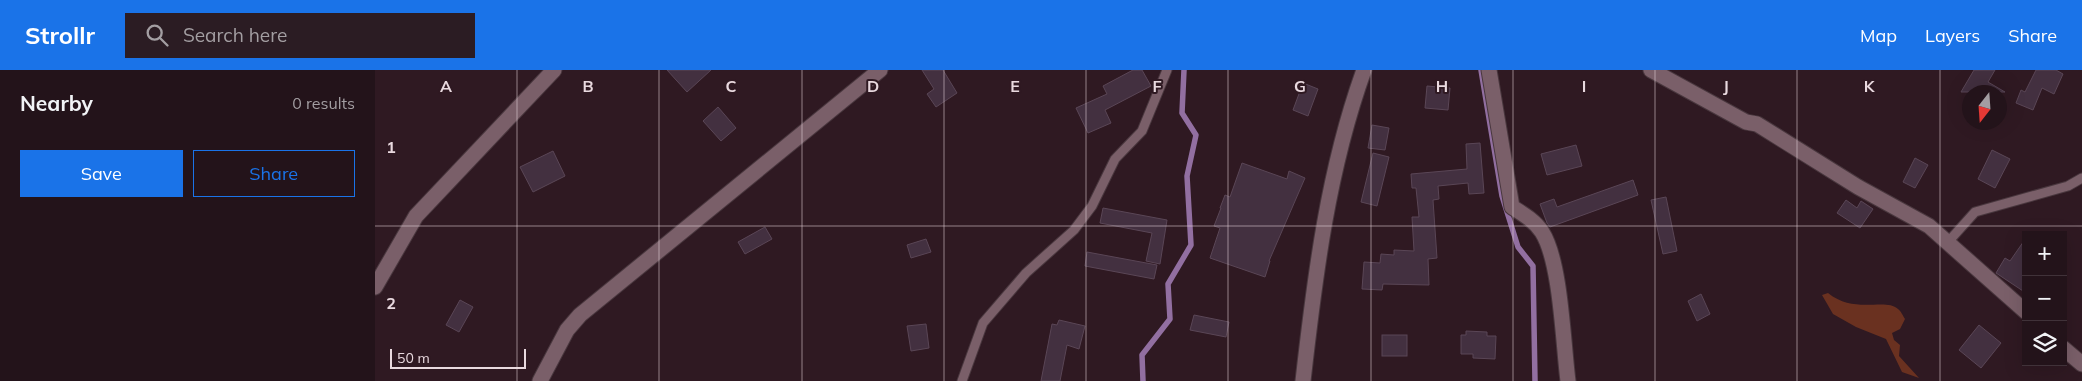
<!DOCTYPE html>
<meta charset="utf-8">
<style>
body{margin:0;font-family:Mulish,sans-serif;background:#2b1c23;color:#f1f3f6}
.controls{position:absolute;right:15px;bottom:15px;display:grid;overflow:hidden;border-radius:0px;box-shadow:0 5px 20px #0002}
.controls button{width:45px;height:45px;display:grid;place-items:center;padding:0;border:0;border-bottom:1px solid #403239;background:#23131a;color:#f1f3f6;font:25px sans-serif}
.compass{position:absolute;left:1587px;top:15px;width:45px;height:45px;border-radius:50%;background:#23131a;box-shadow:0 5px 20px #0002;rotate:197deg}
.scale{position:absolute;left:15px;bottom:12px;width:136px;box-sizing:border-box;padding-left:5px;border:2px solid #e9d9df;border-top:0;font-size:14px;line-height:18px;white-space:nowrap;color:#e9d9df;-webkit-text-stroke:4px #2f1922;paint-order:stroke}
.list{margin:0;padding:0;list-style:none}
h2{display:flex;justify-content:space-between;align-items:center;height:65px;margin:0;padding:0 20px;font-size:21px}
h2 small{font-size:16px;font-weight:400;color:#a39ea2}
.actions{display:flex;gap:10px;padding:15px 20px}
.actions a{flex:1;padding:11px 0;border:1px solid #1a73e8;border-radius:0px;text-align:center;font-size:18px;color:#1a73e8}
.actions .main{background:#1a73e8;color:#fff}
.icon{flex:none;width:28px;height:28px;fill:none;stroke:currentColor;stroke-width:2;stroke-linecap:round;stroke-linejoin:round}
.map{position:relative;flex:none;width:1707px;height:311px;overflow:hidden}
header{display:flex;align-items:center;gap:30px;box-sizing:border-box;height:70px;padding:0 25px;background:#1a73e8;color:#fff}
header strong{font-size:24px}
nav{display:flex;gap:28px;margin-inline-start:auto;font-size:18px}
.search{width:350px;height:45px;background:#2b1c23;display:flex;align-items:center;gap:12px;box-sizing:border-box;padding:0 18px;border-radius:0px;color:#a39ea2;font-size:19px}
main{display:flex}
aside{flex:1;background:#23131a}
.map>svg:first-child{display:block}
</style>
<header>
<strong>Strollr</strong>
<div class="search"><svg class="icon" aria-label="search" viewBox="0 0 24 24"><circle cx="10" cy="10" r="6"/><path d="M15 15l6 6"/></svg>Search here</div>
<nav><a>Map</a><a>Layers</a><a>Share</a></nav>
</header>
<main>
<aside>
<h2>Nearby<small>0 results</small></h2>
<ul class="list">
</ul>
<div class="actions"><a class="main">Save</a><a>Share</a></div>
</aside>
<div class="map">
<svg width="1707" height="311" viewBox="0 0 1707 311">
<rect width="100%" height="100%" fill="#2f1922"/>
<!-- green -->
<path fill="#6a3120" d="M1453,223C1480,245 1510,227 1523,239C1526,241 1528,246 1530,249L1525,259L1517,263L1519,270L1525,275L1524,286L1544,308L1527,302L1511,269L1481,257L1458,244L1447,225Z"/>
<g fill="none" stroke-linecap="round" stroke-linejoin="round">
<!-- stream -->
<g stroke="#926fa1" stroke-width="5.5">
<path d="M1106,0L1127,126L1143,177L1158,196L1160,311"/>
<path d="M768,311L767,285L795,249L793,214L816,175L812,106L821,65L807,43L809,0"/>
</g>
</g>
<!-- building -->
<g fill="#433040" stroke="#5a4656">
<path d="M292,0H336L312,22Z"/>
<path d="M547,0H568L582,23L561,37L552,24L559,19Z"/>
<path d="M758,0H767L776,16L730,40L736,53L713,63L701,38L732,24L728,16Z"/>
<path d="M1599,0H1620L1613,12L1630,22H1586Z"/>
<path d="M1661,0H1681L1688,4L1679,24L1667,18L1658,40L1641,33L1646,20L1650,22Z"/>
<path d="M928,13L943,19L933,46L918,40Z"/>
<path d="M1052,16L1075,18L1073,40L1050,38Z"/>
<path d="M343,37L361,58L346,71L328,51Z"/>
<path d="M997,55L1014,58L1010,80L993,78Z"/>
<path d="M1105,73L1109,123L1094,124L1093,113L1063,116L1064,129L1058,130L1062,188L1053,189L1054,215L1008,214L1007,220L987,219L989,192L1005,193L1006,184L1019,185V180L1039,181L1037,147H1044L1041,118H1037L1036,104L1092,99L1091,74Z"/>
<path d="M1201,75L1207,96L1172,105L1166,84Z"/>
<path d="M1617,80L1635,89L1620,118L1603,109Z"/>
<path d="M178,81L190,106L158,122L145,97Z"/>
<path d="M998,83L1014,87L1002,136L986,132Z"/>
<path d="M1540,88L1553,95L1540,118L1528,112Z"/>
<path d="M867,93L912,109L914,101L930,108L894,191H895L890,207L835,188L845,158L839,156L846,138H845L850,125L855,127Z"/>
<path d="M1258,110L1263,125L1175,157L1172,153L1165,134L1179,129L1182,137Z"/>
<path d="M1291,127L1302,181L1288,184L1276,130Z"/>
<path d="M1471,130L1482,138L1486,131L1498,139L1485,158L1462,143Z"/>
<path d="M728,138L792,150L785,194L771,191L777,163L725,153Z"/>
<path d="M390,157L397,169L370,184L363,172Z"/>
<path d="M1651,168V223L1621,203L1630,188L1635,191Z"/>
<path d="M551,169L556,182L536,188L532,175Z"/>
<path d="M712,182L782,195L779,209L710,196Z"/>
<path d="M1326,224L1335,244L1322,251L1313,231Z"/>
<path d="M85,230L98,237L84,262L71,255Z"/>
<path d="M819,245L854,252L851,267L815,260Z"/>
<path d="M684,250L710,256L704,279L692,275L685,311H666L677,254L682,255Z"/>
<path d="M551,254L554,278L536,281L532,256Z"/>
<path d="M1604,255L1626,273L1606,298L1584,280Z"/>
<path d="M1091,261L1112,262V266H1121L1120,289L1098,288V284H1086V265H1091Z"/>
<rect x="1007" y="265" width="25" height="21"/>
</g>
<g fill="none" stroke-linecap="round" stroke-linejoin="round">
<!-- lane casing -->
<g stroke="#49373e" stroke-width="11">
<g id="lane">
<path d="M1573,172L1600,142L1693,116L1707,108"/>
<path d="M587,311L608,253L651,203L699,160L717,136L740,89L767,61L792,0"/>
</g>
</g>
<!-- street casing -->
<g stroke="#49373e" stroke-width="17">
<g id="street">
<path d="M1114,0L1137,137C1148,144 1160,151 1167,162C1186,192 1188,273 1193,311"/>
<path d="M1276,0L1371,52L1382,54L1483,117L1554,156L1651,242"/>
<path d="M0,217L41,146L179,0"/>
<path d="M1688,278L1707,294"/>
<path d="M165,311L192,260L205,245L505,0"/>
<path d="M928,311C940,205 953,100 989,0"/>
</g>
</g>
<!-- lane -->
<use href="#lane" stroke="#7a5f69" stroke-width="9"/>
<!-- street -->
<use href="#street" stroke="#7a5f69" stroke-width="15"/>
</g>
<!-- grid -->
<path fill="none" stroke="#e9d9df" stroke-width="1" stroke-opacity="0.55" d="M142,0V311M284,0V311M427,0V311M569,0V311M711,0V311M853,0V311M996,0V311M1138,0V311M1280,0V311M1422,0V311M1565,0V311M0,156H1707"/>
<g font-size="16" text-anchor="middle" font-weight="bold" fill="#e9d9df" stroke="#2f1922" stroke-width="4" stroke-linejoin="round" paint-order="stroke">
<text x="71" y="22">A</text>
<text x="213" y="22">B</text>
<text x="356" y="22">C</text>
<text x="498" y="22">D</text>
<text x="640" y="22">E</text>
<text x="782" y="22">F</text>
<text x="925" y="22">G</text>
<text x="1067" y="22">H</text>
<text x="1209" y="22">I</text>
<text x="1351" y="22">J</text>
<text x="1494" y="22">K</text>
<text x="16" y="83">1</text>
<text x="16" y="239">2</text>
</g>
</svg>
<div class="controls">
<button>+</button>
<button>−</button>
<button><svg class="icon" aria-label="layers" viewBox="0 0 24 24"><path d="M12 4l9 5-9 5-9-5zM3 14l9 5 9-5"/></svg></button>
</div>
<svg class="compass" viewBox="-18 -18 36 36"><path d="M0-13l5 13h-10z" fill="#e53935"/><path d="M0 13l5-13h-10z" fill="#a39ea2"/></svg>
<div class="scale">50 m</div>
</div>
</main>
